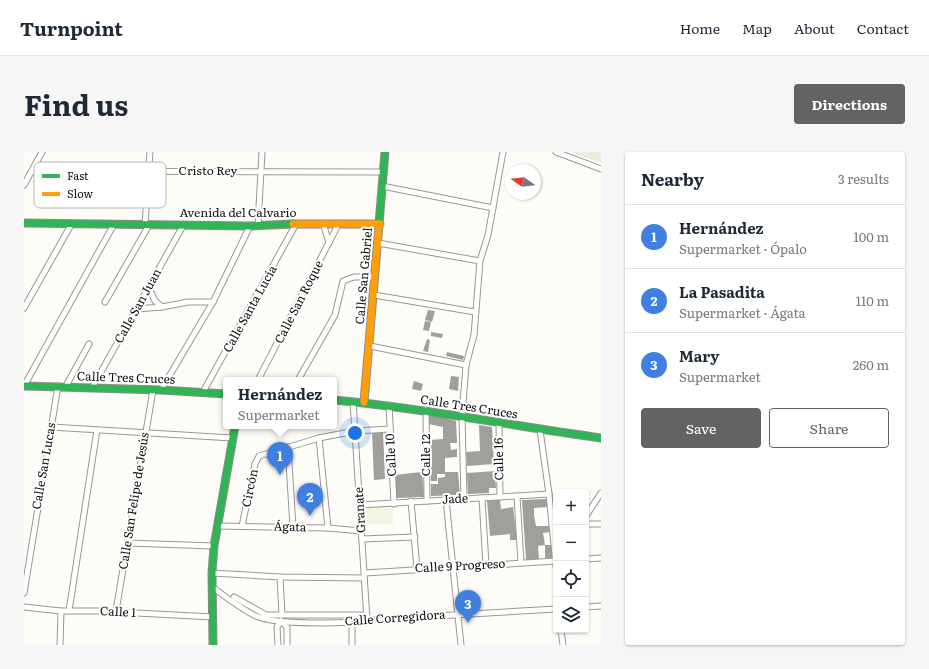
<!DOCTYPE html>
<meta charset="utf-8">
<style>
body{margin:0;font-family:Literata,serif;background:#f6f6f7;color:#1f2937}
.controls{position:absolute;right:12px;bottom:12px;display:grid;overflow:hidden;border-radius:4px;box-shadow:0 1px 3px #0004}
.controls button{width:36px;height:36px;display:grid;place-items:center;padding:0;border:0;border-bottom:1px solid #e0e1e3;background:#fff;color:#1f2937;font:20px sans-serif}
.compass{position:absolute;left:481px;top:12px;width:36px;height:36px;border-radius:50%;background:#fff;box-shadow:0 1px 3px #0004;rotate:284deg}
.you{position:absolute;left:331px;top:281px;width:14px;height:14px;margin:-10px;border:3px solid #fff;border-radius:50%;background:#1a73e8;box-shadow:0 0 0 6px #1a73e833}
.badge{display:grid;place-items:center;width:26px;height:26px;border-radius:50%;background:#646362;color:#fff;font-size:13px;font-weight:700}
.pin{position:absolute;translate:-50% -33px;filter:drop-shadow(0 1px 2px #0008)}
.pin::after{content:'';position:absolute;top:21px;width:14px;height:12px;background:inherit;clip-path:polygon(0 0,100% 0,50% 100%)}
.popup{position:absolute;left:199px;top:225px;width:114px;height:52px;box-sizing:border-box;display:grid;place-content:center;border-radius:4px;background:#fff;filter:drop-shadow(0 1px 3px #0005);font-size:13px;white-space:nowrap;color:#747a83}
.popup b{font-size:15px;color:#1f2937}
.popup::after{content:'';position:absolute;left:50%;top:100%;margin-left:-8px;border:8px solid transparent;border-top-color:#fff}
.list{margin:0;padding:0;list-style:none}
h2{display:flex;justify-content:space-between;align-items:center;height:52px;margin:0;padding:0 16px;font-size:17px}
h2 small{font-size:13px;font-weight:400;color:#747a83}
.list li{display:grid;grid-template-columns:26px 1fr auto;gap:12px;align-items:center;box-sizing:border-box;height:64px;padding:0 16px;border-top:1px solid #e0e1e3}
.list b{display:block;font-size:15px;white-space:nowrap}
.list p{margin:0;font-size:13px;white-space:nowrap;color:#747a83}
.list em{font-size:13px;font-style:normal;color:#747a83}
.actions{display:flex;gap:8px;padding:12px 16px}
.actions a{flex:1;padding:9px 0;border:1px solid #646362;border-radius:4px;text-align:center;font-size:14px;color:#646362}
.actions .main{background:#646362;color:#fff}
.icon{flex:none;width:22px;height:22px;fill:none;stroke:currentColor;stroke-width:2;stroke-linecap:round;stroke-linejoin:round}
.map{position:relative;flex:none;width:577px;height:493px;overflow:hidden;border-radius:4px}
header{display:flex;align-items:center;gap:24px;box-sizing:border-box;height:56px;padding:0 20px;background:#fff;border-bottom:1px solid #e0e1e3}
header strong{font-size:19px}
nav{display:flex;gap:22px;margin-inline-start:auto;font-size:14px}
.intro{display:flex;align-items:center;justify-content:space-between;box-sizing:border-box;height:96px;padding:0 24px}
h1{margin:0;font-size:28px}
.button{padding:10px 18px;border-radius:4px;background:#646362;color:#fff;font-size:14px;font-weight:700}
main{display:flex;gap:24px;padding:0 24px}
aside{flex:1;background:#fff;border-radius:4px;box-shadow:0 1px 3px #0004}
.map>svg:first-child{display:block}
</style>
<header>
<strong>Turnpoint</strong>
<nav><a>Home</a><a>Map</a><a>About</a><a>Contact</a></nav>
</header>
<div class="intro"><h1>Find us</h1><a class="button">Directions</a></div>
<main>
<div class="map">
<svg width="577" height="493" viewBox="0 0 577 493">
<rect width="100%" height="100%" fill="#fdfcf7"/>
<!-- cemetery -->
<path fill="#e9eedb" d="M546,0H577V11Z"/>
<!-- pitch -->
<path fill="#f0f6e1" d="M369,354V372H341V355Z"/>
<!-- building -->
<g fill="#a19f9c">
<path d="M404,158L411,159L408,170L401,168Z"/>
<path d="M401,169L407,170L405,179L399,178Z"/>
<path d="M407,180L419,182L418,186L407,184Z"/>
<path d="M403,187L406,188L404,200L399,199Z"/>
<path d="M423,200L440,204L439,208L422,204Z"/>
<path d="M427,224L435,225L434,239L425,237Z"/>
<path d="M390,229L399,232L397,239L388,237Z"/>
<path d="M404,262L432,269L433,291H426L427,298L433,297V305L421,306V320H434L436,343L407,344V332H414V326L421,325V322H413V329H407L405,288L419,287V275L404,272Z"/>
<path d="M455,273L468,275L470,312L443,314L442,300L456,299Z"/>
<path d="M359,279L361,327L350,328L348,280Z"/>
<path d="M471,319L472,336H465V341L444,342L443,321Z"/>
<path d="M398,320L400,345L371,346L370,323Z"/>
<path d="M523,347L524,355L510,356V363L512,374H525L526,380L519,381L521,393L514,394L515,407L502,408L498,348Z"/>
<path d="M463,348H476L477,357L489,355L493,388H486V382L466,384Z"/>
<path d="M521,393H527L528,406H521Z"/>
</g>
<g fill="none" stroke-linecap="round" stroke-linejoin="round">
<!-- street casing -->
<g stroke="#979795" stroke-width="7">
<g id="street">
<path d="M532,0L577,17"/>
<path d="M8,19L359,20"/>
<path d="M0,33L18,0"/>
<path d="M358,34L469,56"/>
<path d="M299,71L305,91"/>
<path d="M121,73L126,0"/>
<path d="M234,73L238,0"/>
<path d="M354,91L456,109"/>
<path d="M125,136L131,149L138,155L164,150H189"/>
<path d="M350,143L451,160"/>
<path d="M81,150L125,73"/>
<path d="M0,156L47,73"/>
<path d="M113,157L138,155"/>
<path d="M346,194L442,213"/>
<path d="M234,228L315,71"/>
<path d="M274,228L311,163L319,129L330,125H351"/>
<path d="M0,234L89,74"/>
<path d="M42,234L65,192"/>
<path d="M68,236L160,72"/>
<path d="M137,238L189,150L226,74"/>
<path d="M179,240L272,72"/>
<path d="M329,249L343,468"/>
<path d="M365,253L370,352"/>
<path d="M402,258L403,349"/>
<path d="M475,270L476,345"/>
<path d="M27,275L208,286"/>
<path d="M516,278L525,342L532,414"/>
<path d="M295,286L304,376"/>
<path d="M264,295L269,375"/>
<path d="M493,344L497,411"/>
<path d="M458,346L462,413"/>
<path d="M440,347L438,264L442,213L450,183L456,109L464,83L479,0"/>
<path d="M422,348L437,493"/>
<path d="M387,349L393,417"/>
<path d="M336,353L525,342"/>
<path d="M562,364L577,341"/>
<path d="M562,372H577"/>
<path d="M194,374L304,376L337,379"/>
<path d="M218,374L231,312L235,304L295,286L331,279L366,277"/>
<path d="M338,387L391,385"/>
<path d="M103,391L190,394"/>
<path d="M562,407L577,406"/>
<path d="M188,421L256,425L340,426"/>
<path d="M341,421L532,409"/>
<path d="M256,425L258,463"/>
<path d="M188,435C202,445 217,457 232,464C252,473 321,472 343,468L532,457"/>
<path d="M0,441L34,234"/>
<path d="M210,445L242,463H343"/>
<path d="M0,455L37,459H74L189,465"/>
<path d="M562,455L577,454"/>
<path d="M45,459L73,278"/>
<path d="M92,459L129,238"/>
<path d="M257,469L263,475V493"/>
<path d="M328,471V493"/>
<path d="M537,478L539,493"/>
<path d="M36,493L37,459"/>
<path d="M254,493L253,475L257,469"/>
</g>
</g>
<!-- fast casing -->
<g stroke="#8e8d8b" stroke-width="9">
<g id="fast">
<path d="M0,71L226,74L269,72"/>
<path d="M355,72L361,0"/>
<path d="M0,234L137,238L202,242"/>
<path d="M310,248C400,256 488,274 577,286"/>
<path d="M189,493L188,421L190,394L211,274"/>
</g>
</g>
<!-- slow casing -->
<g stroke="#8e8d8b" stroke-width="9">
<g id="slow">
<path d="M269,72H356"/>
<path d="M340,250L355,72"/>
</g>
</g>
<!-- street -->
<use href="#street" stroke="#fffffe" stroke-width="5"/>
<!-- fast -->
<use href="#fast" stroke="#30b455" stroke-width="7"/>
<!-- slow -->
<use href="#slow" stroke="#ff9f0a" stroke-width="7"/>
</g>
<g text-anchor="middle" stroke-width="4" stroke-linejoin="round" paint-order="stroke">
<!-- street labels -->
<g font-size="12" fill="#111" stroke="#fff">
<text x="184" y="23">Cristo Rey</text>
<text x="214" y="65">Avenida del Calvario</text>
<text transform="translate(340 124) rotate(-85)" y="4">Calle San Gabriel</text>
<text transform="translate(275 150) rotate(-63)" y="4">Calle San Roque</text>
<text transform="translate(114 154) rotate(-61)" y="4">Calle San Juan</text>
<text transform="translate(226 157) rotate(-61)" y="4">Calle Santa Lucía</text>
<text transform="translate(102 226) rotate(2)" y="4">Calle Tres Cruces</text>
<text transform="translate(445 255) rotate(9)" y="4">Calle Tres Cruces</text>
<text transform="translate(367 303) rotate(-93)" y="4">Calle 10</text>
<text transform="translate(402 303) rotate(-90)" y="4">Calle 12</text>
<text transform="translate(475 307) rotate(-91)" y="4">Calle 16</text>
<text transform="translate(20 314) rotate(-80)" y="4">Calle San Lucas</text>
<text transform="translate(226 336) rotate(-78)" y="4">Circón</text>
<text transform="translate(431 347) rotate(-3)" y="4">Jade</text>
<text transform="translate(110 349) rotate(-81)" y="4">Calle San Felipe de Jesús</text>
<text transform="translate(336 358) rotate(-93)" y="4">Granate</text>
<text transform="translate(266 375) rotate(2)" y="4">Ágata</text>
<text transform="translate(436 414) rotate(-3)" y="4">Calle 9 Progreso</text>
<text transform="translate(94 460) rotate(3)" y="4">Calle 1</text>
<text transform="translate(371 466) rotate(-4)" y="4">Calle Corregidora</text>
</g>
</g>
<!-- legend -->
<rect x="10" y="10" width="132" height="46" rx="6" fill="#fff" stroke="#b8b8b8" stroke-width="1"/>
<rect x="18" y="22" width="18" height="4" fill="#30b455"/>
<rect x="18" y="40" width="18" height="4" fill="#ff9f0a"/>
<g font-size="11" fill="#111">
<text x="43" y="28">Fast</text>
<text x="43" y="46">Slow</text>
</g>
</svg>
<div class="controls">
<button>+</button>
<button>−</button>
<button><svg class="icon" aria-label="locate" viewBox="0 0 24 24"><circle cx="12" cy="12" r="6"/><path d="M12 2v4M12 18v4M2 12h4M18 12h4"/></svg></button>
<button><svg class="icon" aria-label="layers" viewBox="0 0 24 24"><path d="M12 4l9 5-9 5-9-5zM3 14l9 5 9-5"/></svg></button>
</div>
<svg class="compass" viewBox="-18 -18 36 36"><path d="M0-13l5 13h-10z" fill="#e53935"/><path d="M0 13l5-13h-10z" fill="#747a83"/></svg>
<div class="you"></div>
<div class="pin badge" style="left:256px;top:323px;background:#3f7fe0">1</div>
<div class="popup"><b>Hernández</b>Supermarket</div>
<div class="pin badge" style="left:286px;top:364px;background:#3f7fe0">2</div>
<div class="pin badge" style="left:444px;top:471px;background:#3f7fe0">3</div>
</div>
<aside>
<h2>Nearby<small>3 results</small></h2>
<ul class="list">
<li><span class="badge" style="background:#3f7fe0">1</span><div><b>Hernández</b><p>Supermarket · Ópalo</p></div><em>100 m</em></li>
<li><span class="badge" style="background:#3f7fe0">2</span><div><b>La Pasadita</b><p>Supermarket · Ágata</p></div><em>110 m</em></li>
<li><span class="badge" style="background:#3f7fe0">3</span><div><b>Mary</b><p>Supermarket</p></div><em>260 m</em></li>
</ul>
<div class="actions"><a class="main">Save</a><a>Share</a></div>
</aside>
</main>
